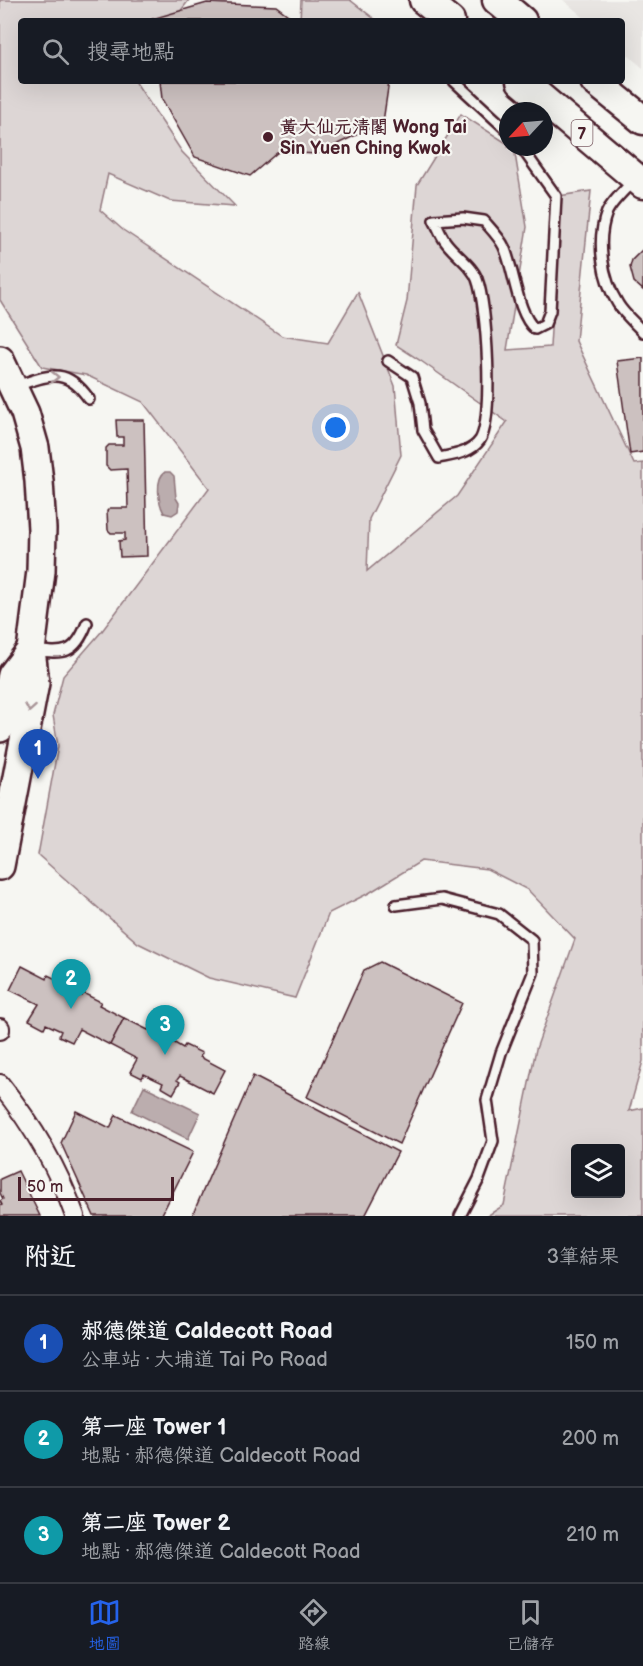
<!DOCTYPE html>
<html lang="zh-TW">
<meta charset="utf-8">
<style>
body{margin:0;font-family:"Balsamiq Sans","LXGW WenKai TC",sans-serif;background:#242831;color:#f1f3f6}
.controls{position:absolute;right:18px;bottom:18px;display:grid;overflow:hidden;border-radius:6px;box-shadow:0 6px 24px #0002}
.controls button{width:54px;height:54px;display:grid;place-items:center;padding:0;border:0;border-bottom:2px solid #363941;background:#171b24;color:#f1f3f6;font:30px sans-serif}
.compass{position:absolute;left:499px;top:102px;width:54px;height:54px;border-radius:50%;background:#171b24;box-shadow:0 6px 24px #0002;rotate:244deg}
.scale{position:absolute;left:18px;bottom:15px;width:156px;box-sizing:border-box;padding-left:6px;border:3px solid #4a1f2b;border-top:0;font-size:16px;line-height:21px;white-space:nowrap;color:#4a1f2b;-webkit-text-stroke:4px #f6f6f2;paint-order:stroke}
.you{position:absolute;left:336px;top:428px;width:21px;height:21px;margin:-15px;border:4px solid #fff;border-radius:50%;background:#1a73e8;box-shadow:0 0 0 9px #1a73e833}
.badge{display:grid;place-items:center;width:39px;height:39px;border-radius:50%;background:#2563eb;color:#fff;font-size:20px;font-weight:700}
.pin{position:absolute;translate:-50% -50px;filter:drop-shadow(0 2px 3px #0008)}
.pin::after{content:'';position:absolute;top:32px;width:21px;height:18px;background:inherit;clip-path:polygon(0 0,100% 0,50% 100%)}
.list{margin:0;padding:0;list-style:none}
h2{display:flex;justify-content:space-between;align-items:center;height:78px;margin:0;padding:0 24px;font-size:26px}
h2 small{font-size:20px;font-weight:400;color:#9ea1a6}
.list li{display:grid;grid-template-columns:39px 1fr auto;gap:18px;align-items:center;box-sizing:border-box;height:96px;padding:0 24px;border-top:2px solid #363941}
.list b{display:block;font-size:22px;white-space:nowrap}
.list p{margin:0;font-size:20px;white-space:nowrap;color:#9ea1a6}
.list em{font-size:20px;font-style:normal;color:#9ea1a6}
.icon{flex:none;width:33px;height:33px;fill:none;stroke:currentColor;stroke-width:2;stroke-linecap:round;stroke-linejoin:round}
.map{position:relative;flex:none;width:643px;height:1216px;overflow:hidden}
.search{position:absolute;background:#171b24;box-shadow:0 6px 24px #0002;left:18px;right:18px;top:18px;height:66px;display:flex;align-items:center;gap:15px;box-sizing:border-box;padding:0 21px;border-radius:6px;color:#9ea1a6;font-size:22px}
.sheet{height:366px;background:#171b24}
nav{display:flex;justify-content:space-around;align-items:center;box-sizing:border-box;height:84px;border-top:2px solid #363941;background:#171b24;font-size:16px;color:#9ea1a6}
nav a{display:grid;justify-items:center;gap:3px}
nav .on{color:#2563eb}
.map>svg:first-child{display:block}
</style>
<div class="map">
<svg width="643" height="1216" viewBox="0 0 643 1216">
<rect width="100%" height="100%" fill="#f6f6f2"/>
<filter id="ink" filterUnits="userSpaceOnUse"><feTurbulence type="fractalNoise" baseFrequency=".0167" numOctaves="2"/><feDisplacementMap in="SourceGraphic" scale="12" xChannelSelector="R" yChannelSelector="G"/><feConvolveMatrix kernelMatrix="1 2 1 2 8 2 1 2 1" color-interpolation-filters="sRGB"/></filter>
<g filter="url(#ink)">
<!-- built -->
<path fill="#e9e6e3" d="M563,0H643V68L622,50V21H588Z"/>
<!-- green -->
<g fill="#ddd6d5" stroke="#947a80" stroke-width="1.5" fill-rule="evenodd">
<path d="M0,0H189L173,21H21V81H135L182,152L235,206L170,201L108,174L100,210L123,230L282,336L328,343L358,292L395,386L401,455L369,519L367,571L457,496L507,422L421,361L396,345L407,301L417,185L461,114L508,144V147L514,148L527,227L507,350L550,347L559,196L591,191L576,341L634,464L643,463V1061L629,1111L643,1108V1216H487L504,1205L536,1049L575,939L528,890L487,869L421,861L369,893L329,913L295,998L209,978L138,943L38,855L58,746L53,715L63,676L102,631L209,488L143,402L86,375L42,367L0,300ZM576,1148H620V1194H576Z"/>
<path d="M301,0H350L377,21H300Z"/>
</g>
<!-- water -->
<g fill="#bbadae" stroke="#8e747a" stroke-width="1.5">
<path d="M165,472H170L174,476L176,498L179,503L178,511L172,515L164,513C158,503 155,478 165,472Z"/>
<path d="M144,1086L200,1113L188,1139L132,1111Z"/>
</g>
<!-- building -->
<g fill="#ccc1c0" stroke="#4a1f2b" stroke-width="1.5">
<path d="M207,3L276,6L296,21H152V19Z"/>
<path d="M160,81H389L383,122L317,154L278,152L250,176L195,157L162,99Z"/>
<path d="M642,250H643V290L634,282L630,267L632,260Z"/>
<path d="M643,358V452L630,454L617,361Z"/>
<path d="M116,420H144L147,556L120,557L119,541L125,540V533H111L108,530L107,511L110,508H128L127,469L110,470L106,466V448L109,445H123V437H117Z"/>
<path d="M380,962L462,1003L399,1144L307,1097L364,970Z"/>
<path d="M22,966L47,979L48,975L66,984L64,987L82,996L83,993L101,1002L99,1005L124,1018L110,1045L79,1029L72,1042L59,1036L61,1031L46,1024L44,1028L29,1020L39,1004L10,990Z"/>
<path d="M124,1018L148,1030L150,1027L167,1035L166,1038L183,1048L185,1045L202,1053L200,1057L225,1070L213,1093L180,1076L177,1080L180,1082L173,1094L161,1087L163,1083L144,1074L142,1078L130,1072L137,1059L110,1045Z"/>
<path d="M253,1076L398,1152L365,1216H192Z"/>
<path d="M76,1111L110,1128L116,1115L193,1152L161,1216H94L61,1143Z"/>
<path d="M18,1171L40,1216H0V1206L2,1205L0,1201L3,1199L0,1193V1179Z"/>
</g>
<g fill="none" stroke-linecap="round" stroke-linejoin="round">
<!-- service casing -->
<g stroke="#4a1f2b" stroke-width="14">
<g id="service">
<path d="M454,81L508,131"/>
<path d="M634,180C626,189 612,201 607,212C596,240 602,279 618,304C624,314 635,323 643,332"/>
<path d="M388,361L412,377L420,403L423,430L439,458C453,455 471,453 480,440C494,418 487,305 477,279C472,265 454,254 445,241C440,234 438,227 434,220L463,218L484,221C491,229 500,238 504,247C514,268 517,314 535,329L545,324L550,311L556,196L521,147"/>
<path d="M16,386C49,375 66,366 89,399"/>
<path d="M33,650C64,654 75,655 87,623"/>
<path d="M396,905L442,899L499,914L532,940L533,973L501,1053L487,1100L493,1141L479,1179L460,1216"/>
</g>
</g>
<!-- minor casing -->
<g stroke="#4a1f2b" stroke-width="22">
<g id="minor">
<path d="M0,1028V1030"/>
<path d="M0,1084C32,1124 58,1168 75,1216"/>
</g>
</g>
<!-- primary casing -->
<g stroke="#4a1f2b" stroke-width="32">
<g id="primary">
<path d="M0,360L25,413L35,448L39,481L42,529L41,571L31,650L35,683L0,866"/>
<path d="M0,728L12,675L31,650"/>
</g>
</g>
<!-- trunk casing -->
<g stroke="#4a1f2b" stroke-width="33">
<g id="trunk">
<path d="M424,0L450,21"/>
<path d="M497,0L522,21"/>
<path d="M521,81L643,184"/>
<path d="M595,81L643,120"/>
</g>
</g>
<!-- service -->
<use href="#service" stroke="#f6f6f2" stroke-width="9"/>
<!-- minor -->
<use href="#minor" stroke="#f6f6f2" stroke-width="18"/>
<!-- primary -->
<use href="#primary" stroke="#f6f6f2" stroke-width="27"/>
<!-- trunk -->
<use href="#trunk" stroke="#f6f6f2" stroke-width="28"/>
</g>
<!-- one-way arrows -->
<defs><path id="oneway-chevron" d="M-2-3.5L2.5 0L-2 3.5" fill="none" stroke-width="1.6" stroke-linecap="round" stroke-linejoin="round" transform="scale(1.5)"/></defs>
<g stroke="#a99598">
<use href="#oneway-chevron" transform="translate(55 377) rotate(1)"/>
<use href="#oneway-chevron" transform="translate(30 708) rotate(100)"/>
</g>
</g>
<!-- markers -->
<circle fill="#4a1f2b" stroke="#f6f6f2" stroke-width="2" cx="268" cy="137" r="6"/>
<g text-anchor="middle" stroke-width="4.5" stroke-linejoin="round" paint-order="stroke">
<!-- shield labels -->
<rect fill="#f6f6f2" stroke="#7e6067" stroke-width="1.5" x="571.5" y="120" width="21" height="26" rx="4.5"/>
<g font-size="16" font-weight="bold" fill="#4a1f2b">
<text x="582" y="139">7</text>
</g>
<!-- poi labels -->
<g font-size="18" font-weight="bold" fill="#4a1f2b" stroke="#f6f6f2" text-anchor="start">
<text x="280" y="133">黃大仙元清閣 Wong Tai<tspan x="280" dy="21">Sin Yuen Ching Kwok</tspan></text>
</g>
</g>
</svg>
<div class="controls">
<button><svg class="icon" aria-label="layers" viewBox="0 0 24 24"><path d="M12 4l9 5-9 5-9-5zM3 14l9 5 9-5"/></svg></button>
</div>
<svg class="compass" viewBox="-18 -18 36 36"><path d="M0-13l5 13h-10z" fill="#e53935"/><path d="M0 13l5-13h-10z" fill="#9ea1a6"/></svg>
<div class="scale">50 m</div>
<div class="you"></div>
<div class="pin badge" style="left:38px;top:779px;background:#1a4fb4">1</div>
<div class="pin badge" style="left:71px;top:1009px;background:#0f9aa8">2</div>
<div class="pin badge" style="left:165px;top:1055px;background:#0f9aa8">3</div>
<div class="search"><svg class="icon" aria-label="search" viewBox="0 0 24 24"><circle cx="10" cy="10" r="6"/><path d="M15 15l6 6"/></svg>搜尋地點</div>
</div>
<section class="sheet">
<h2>附近<small>3筆結果</small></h2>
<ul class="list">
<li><span class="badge" style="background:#1a4fb4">1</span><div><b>郝德傑道 Caldecott Road</b><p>公車站 · 大埔道 Tai Po Road</p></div><em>150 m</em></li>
<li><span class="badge" style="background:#0f9aa8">2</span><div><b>第一座 Tower 1</b><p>地點 · 郝德傑道 Caldecott Road</p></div><em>200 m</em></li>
<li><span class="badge" style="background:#0f9aa8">3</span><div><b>第二座 Tower 2</b><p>地點 · 郝德傑道 Caldecott Road</p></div><em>210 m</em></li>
</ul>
</section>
<nav>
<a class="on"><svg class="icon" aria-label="map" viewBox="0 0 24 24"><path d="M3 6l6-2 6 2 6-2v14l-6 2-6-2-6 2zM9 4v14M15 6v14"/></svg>地圖</a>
<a><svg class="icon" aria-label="directions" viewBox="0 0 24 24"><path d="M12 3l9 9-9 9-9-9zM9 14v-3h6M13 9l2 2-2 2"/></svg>路線</a>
<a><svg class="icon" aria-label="saved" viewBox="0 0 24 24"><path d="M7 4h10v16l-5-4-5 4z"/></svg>已儲存</a>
</nav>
